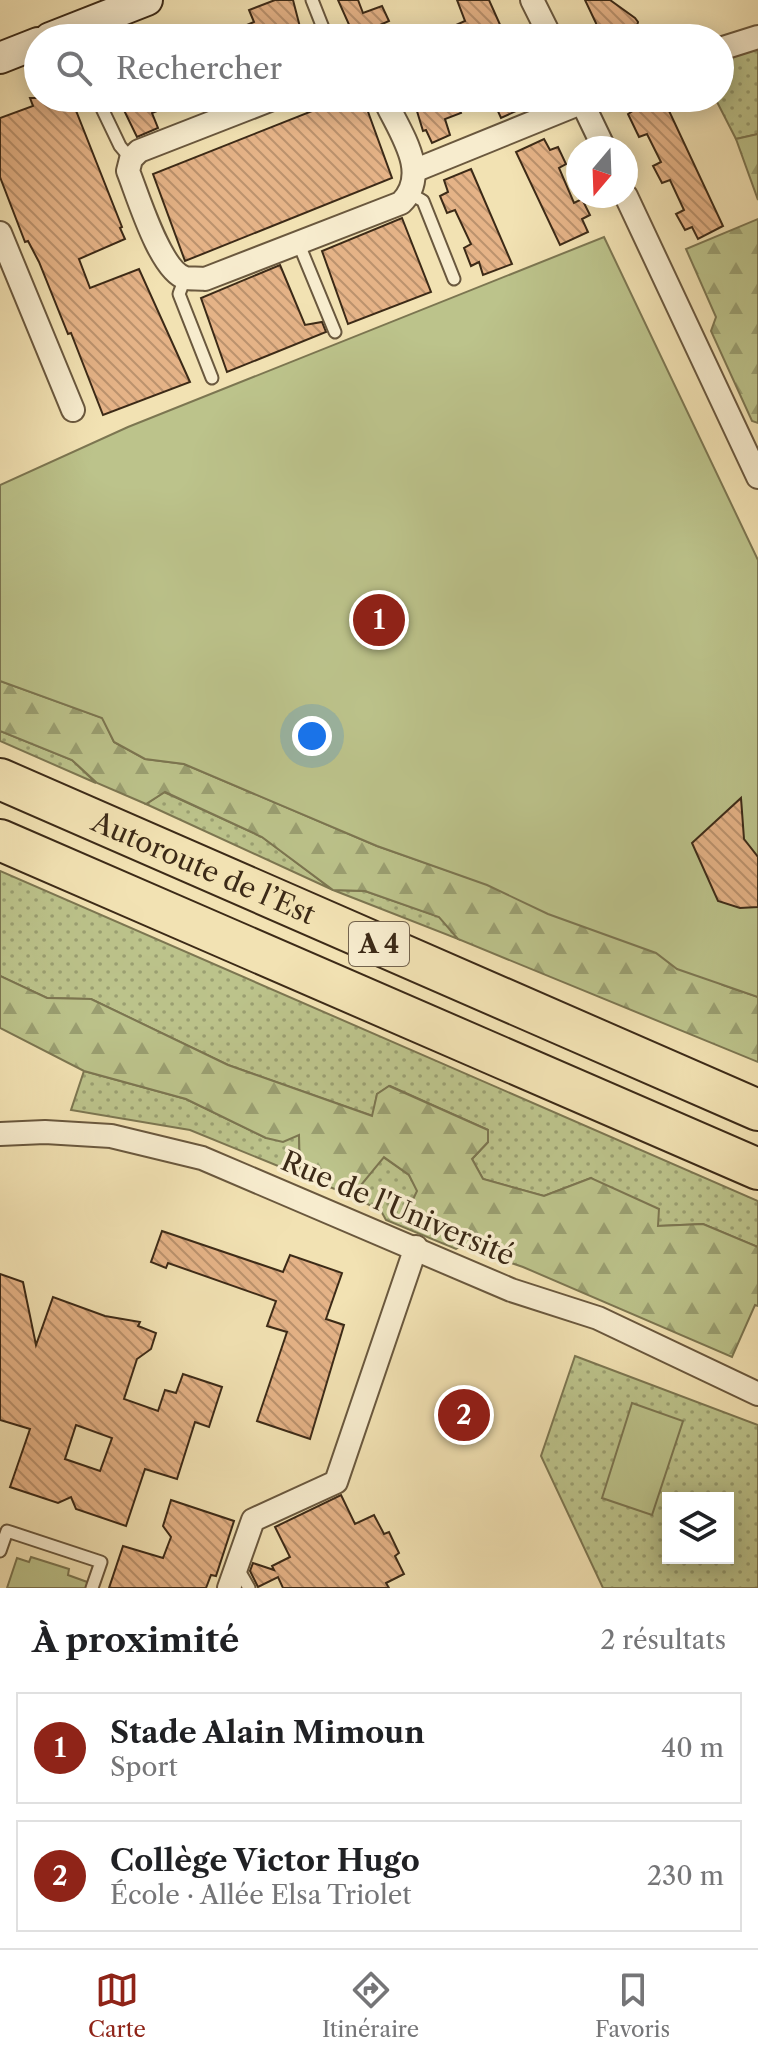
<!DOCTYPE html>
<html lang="fr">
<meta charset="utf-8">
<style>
body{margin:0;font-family:"Libre Caslon Text",serif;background:#f2f2f2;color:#202124}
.controls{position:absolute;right:24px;bottom:24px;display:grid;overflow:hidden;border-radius:0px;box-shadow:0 4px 20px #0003}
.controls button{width:72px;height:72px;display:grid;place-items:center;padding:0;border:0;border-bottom:2px solid #e0e0e0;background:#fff;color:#202124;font:40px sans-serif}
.compass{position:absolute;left:566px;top:136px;width:72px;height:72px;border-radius:50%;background:#fff;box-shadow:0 4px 20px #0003;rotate:199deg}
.you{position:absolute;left:312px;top:736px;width:28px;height:28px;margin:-20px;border:6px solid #fff;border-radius:50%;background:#1a73e8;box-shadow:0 0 0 12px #1a73e833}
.badge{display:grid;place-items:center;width:52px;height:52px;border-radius:50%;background:#8f2418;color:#fff;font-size:26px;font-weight:700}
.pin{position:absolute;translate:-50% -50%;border:4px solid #fff;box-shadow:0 2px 8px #0006}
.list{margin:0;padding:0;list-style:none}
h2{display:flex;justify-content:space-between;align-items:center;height:104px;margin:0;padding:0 32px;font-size:34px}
h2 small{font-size:26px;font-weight:400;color:#757577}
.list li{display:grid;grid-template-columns:52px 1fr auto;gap:24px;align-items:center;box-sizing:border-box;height:112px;margin:0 16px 16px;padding:0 16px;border:2px solid #e0e0e0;border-radius:0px}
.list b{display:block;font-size:30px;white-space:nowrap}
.list p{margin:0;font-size:26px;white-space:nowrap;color:#757577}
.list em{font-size:26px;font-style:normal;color:#757577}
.icon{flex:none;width:44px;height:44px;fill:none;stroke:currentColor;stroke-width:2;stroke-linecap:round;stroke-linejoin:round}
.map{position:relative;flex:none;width:758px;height:1588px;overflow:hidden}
.search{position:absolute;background:#fff;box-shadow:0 4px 20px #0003;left:24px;right:24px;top:24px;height:88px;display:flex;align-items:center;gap:20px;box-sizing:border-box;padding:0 28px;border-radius:44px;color:#757577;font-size:30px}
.sheet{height:360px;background:#fff}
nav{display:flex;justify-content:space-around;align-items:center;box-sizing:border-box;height:112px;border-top:2px solid #e0e0e0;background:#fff;font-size:22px;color:#757577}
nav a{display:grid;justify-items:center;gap:4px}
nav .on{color:#8f2418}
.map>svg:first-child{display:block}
</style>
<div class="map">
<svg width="758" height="1588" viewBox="0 0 758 1588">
<defs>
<pattern id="grass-dots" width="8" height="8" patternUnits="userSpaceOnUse" patternTransform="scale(2)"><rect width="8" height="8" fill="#bcc38b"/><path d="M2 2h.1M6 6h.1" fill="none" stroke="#9a9f71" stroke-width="1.8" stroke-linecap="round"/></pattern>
<pattern id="forest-firs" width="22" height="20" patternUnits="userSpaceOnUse" patternTransform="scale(2)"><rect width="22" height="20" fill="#bcc38b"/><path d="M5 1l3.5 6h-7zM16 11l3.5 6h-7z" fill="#9a9f71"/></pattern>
<pattern id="building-back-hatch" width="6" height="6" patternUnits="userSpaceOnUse" patternTransform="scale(2)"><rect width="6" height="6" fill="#e5b387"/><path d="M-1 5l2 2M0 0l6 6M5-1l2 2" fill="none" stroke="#bb926d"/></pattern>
</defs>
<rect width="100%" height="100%" fill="#f2e2b3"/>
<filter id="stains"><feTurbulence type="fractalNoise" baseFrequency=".0025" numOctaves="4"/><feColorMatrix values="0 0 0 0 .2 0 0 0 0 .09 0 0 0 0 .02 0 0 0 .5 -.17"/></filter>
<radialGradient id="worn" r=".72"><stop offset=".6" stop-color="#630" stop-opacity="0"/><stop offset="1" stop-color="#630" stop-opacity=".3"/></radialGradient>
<!-- grass -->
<g fill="url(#grass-dots)" stroke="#7c7651" stroke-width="2" fill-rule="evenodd">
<path d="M758,37V134L736,139L715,98H720V49Z"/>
<path d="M0,731L72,760L96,783L0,741Z"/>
<path d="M164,792L262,837L333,890L365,891L440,917L458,939L333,890L146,804Z"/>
<path d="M0,871L758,1201V1247L703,1224L657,1226L591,1178L544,1196L483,1179L472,1159L488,1142V1130L390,1086L377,1094L373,1116L228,1065L91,999L47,998L0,976Z"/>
<path d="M84,1071L186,1099L266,1138L299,1134L300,1175L190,1130L71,1110Z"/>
<path d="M383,1157L409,1175L418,1191L408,1210L461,1246L456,1249L386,1220L381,1211L352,1196Z"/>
<path d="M575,1356L758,1425V1588H603L541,1456ZM668,1498H728V1558H668Z"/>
</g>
<!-- forest -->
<g fill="url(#forest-firs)" stroke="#7c7651" stroke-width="2">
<path d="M758,134V200L736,139Z"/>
<path d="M758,219V423L752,421L711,331L716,317L686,249Z"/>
<path d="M0,681L103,718L114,742L145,759L184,764L377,846L472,879L524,878L723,985L758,997V1062L458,939L439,917L365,891L333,890L262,837L165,792L146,804L97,783L72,760L0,731Z"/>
<path d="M0,976L47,998L91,999L228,1065L372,1116L377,1094L389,1086L488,1130V1142L472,1159L483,1179L544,1196L591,1178L659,1209L658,1226L703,1224L758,1247V1306L755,1305L732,1357L523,1267L461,1246L408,1210L417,1191L409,1175L384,1157L352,1196L300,1175L299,1135L283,1142L266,1138L186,1099L84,1071L0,1028Z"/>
</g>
<!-- park -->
<g fill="#bcc38b" stroke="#7c7651" stroke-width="2">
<path d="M604,237L758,560V997L677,969L656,953L548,914L487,885L377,846L184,764L145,759L114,742L102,718L0,681V485L128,427Z"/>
<path d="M632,1403L683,1421L652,1515L602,1498Z"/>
<path d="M31,1557L69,1569L68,1575L90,1583L89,1588H7L17,1558L29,1562Z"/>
</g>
<!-- building -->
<g fill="url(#building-back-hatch)" stroke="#3c2a17" stroke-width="2" fill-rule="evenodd">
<path d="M275,0H293L300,27L294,29L297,38H216L254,22L249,10Z"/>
<path d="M338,0H358L363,13L382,6L389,21L373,28L377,38H355Z"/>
<path d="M457,0H489L506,38H463L456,25L465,21Z"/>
<path d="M585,0H610L635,18L638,22L634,38H603Z"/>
<path d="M30,98H71L122,227L120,228L125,239L79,259L90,288L139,269L190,382L103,415L71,333L68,334L39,262L28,241L25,242L0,177V118L33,106Z"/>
<path d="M118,98H189L152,113L158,128L137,137Z"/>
<path d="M345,98H363L392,178L185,261L153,174Z"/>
<path d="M413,98H455L461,113L445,119L450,135L432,143L426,130L423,131Z"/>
<path d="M492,98H544L501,118Z"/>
<path d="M630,98H663L723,226L698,239L692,227L685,230L676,214L684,210L670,180L662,183L653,166L661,162L647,134L639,137L628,114L636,109Z"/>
<path d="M544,139L550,150L558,147L566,164L559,168L574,203L582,199L590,215L582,219L588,232L560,245L516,152Z"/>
<path d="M471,169L512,264L483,275L479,262L471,266L464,248L471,244L455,210L447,213L440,196L448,192L444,180Z"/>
<path d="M402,218L431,292L348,324L322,251Z"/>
<path d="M280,265L305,325L322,322L326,332L227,372L201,298Z"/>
<path d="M741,798L744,839L758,857V907L740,908L718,901L692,843Z"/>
<path d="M162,1231L283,1272L290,1255L342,1273L326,1319L344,1325L310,1439L257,1421L287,1332L267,1326L276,1301L168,1263L166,1268L151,1262Z"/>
<path d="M0,1274L23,1282L36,1345L53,1297L105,1316L140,1322L138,1326L156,1333L151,1349L137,1359L124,1399L158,1411L165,1390L176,1393L183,1374L222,1387L209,1427L195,1422L177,1479L145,1469L126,1526L76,1509L71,1497L58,1503L10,1487L30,1429L0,1420ZM76,1425L112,1438L100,1471L65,1459Z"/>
<path d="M341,1495L355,1524L374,1515L384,1534L389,1532L399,1553L395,1556L404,1574L386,1583L389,1588H283L278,1577L258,1587L250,1571L253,1563L274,1570L272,1566L290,1557L275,1527Z"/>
<path d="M171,1500L234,1521L216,1576L211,1575L206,1588H109L123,1546L163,1558L171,1537L163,1526Z"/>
</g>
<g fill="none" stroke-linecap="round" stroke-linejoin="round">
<!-- service casing -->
<g stroke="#6a583e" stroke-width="15">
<g id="service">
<path d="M312,0L327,38"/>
<path d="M97,98L120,146L131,159"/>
<path d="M411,194L423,201L454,279"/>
<path d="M298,242L335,332"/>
<path d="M185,278L179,294L212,378"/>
<path d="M0,1551L7,1531L101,1562L92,1588"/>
<path d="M237,1567L249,1588"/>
</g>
</g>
<!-- minor casing -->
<g stroke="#6a583e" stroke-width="26">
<g id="minor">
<path d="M532,0L551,38"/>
<path d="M720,49L758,37"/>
<path d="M275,98L139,151L131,159L128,171C138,196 160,270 185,278C191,279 199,278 205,279L401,203C432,173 398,130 384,98"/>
<path d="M580,98L604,148"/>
<path d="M416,170L593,98"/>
<path d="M626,196L758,477"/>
<path d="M0,233L73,410"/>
<path d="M0,1134L45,1132L111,1136L202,1158L511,1290L598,1318L758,1394"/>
<path d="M229,1588L253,1520L336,1482L416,1247"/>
</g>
</g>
<!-- secondary casing -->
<g stroke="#3c2a17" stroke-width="34">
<g id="secondary">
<path d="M50,38L147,0"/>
<path d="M0,58L38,43"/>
</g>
</g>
<!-- motorway casing -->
<g stroke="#3c2a17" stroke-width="44">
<g id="motorway">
<path id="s1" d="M0,779L758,1110"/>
<path d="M0,840L758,1169"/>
</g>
</g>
<!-- service -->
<use href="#service" stroke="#f7ecce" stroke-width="11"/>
<!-- minor -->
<use href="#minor" stroke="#f7ecce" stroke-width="22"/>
<!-- secondary -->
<use href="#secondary" stroke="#f7ecce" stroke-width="30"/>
<!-- motorway -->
<use href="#motorway" stroke="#f2e2b3" stroke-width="40"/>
</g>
<g text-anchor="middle" stroke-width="7" stroke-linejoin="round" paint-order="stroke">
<!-- shield labels -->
<rect fill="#f7ecce" stroke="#74644e" stroke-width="2" x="349" y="922" width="60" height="44" rx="6"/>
<g font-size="26" font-weight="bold" fill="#3c2a17">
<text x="379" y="953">A 4</text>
</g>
<!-- street labels -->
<g font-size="28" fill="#3c2a17" stroke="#f7ecce">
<text dy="10" stroke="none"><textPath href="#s1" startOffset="222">Autoroute de l’Est</textPath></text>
<text transform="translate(398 1208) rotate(23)" y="10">Rue de l'Université</text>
</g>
</g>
<rect width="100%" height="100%" filter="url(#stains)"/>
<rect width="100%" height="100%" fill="url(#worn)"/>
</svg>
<div class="controls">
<button><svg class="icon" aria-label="layers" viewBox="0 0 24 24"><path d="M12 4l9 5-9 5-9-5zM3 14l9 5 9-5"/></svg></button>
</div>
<svg class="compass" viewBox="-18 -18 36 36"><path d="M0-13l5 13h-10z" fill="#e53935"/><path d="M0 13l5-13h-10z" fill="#757577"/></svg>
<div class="you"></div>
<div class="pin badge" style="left:379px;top:620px">1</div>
<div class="pin badge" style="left:464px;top:1415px">2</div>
<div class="search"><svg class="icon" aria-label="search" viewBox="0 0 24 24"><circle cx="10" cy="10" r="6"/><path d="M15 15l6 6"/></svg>Rechercher</div>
</div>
<section class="sheet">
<h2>À proximité<small>2 résultats</small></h2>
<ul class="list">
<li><span class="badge">1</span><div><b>Stade Alain Mimoun</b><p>Sport</p></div><em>40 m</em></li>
<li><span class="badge">2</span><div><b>Collège Victor Hugo</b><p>École · Allée Elsa Triolet</p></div><em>230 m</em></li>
</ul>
</section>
<nav>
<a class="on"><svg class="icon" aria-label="map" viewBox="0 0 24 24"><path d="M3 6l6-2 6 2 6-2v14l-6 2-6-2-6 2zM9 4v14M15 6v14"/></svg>Carte</a>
<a><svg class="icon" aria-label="directions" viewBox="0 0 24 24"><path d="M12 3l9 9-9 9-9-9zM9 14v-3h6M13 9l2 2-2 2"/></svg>Itinéraire</a>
<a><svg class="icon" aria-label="saved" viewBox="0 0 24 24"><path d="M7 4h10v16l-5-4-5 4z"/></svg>Favoris</a>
</nav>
